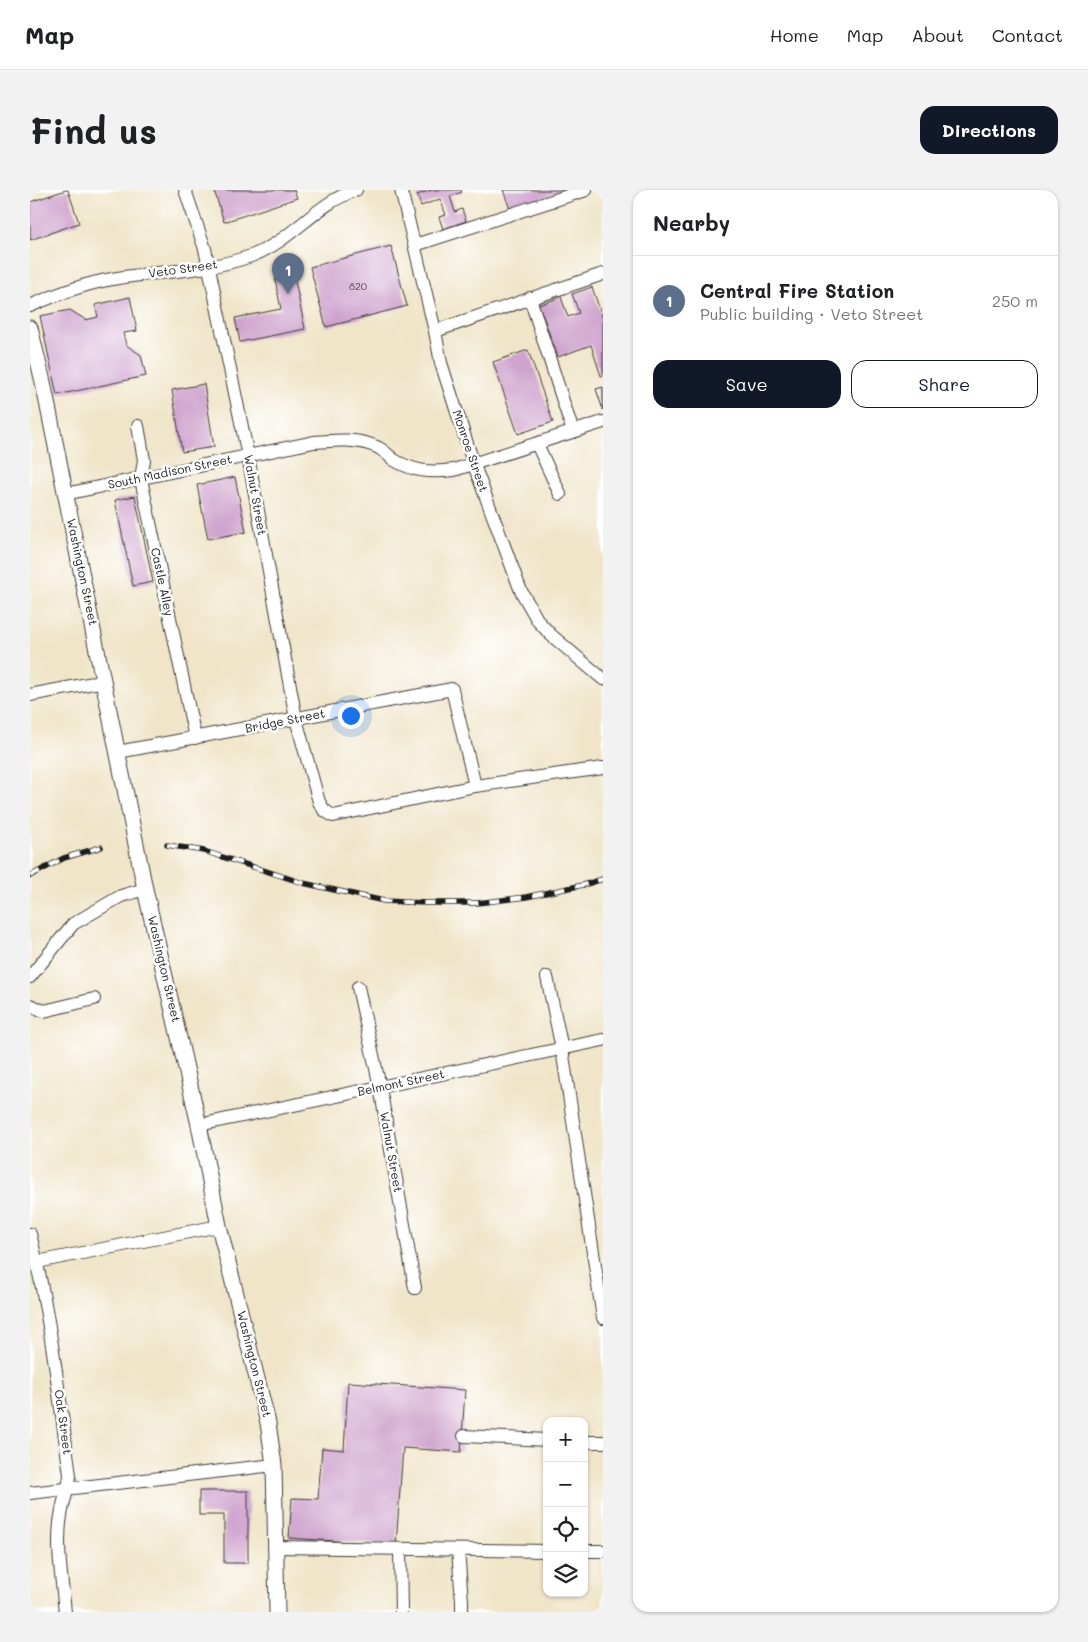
<!DOCTYPE html>
<meta charset="utf-8">
<style>
body{margin:0;font-family:Mali,sans-serif;background:#f2f2f2;color:#202124}
.controls{position:absolute;right:15px;bottom:15px;display:grid;overflow:hidden;border-radius:10px;box-shadow:0 1px 4px #0004}
.controls button{width:45px;height:45px;display:grid;place-items:center;padding:0;border:0;border-bottom:1px solid #e0e0e0;background:#fff;color:#202124;font:25px sans-serif}
.you{position:absolute;left:320px;top:525px;width:18px;height:18px;margin:-12px;border:4px solid #fff;border-radius:50%;background:#1a73e8;box-shadow:0 0 0 8px #1a73e833}
.badge{display:grid;place-items:center;width:32px;height:32px;border-radius:50%;background:#111827;color:#fff;font-size:16px;font-weight:700}
.pin{position:absolute;translate:-50% -41px;filter:drop-shadow(0 1px 2px #0008)}
.pin::after{content:'';position:absolute;top:26px;width:18px;height:15px;background:inherit;clip-path:polygon(0 0,100% 0,50% 100%)}
.list{margin:0;padding:0;list-style:none}
h2{display:flex;justify-content:space-between;align-items:center;height:65px;margin:0;padding:0 20px;font-size:21px}
h2 small{font-size:16px;font-weight:400;color:#757577}
.list li{display:grid;grid-template-columns:32px 1fr auto;gap:15px;align-items:center;box-sizing:border-box;height:90px;padding:0 20px;border-top:1px solid #e0e0e0}
.list b{display:block;font-size:19px;white-space:nowrap}
.list p{margin:0;font-size:16px;white-space:nowrap;color:#757577}
.list em{font-size:16px;font-style:normal;color:#757577}
.actions{display:flex;gap:10px;padding:15px 20px}
.actions a{flex:1;padding:11px 0;border:1px solid #111827;border-radius:15px;text-align:center;font-size:18px;color:#111827}
.actions .main{background:#111827;color:#fff}
.icon{flex:none;width:28px;height:28px;fill:none;stroke:currentColor;stroke-width:2;stroke-linecap:round;stroke-linejoin:round}
.map{position:relative;flex:none;width:573px;height:1422px;overflow:hidden;border-radius:15px}
header{display:flex;align-items:center;gap:30px;box-sizing:border-box;height:70px;padding:0 25px;background:#fff;border-bottom:1px solid #e0e0e0}
header strong{font-size:24px}
nav{display:flex;gap:28px;margin-inline-start:auto;font-size:18px}
.intro{display:flex;align-items:center;justify-content:space-between;box-sizing:border-box;height:120px;padding:0 30px}
h1{margin:0;font-size:35px}
.button{padding:12px 22px;border-radius:15px;background:#111827;color:#fff;font-size:18px;font-weight:700}
main{display:flex;gap:30px;padding:0 30px}
aside{flex:1;background:#fff;border-radius:15px;box-shadow:0 1px 4px #0004}
.map>svg:first-child{display:block}
</style>
<header>
<strong>Map</strong>
<nav><a>Home</a><a>Map</a><a>About</a><a>Contact</a></nav>
</header>
<div class="intro"><h1>Find us</h1><a class="button">Directions</a></div>
<main>
<div class="map">
<svg width="573" height="1422" viewBox="0 0 573 1422">
<rect width="100%" height="100%" fill="#fff"/>
<filter id="ink" filterUnits="userSpaceOnUse"><feTurbulence type="fractalNoise" baseFrequency=".02" numOctaves="2"/><feDisplacementMap in="SourceGraphic" scale="10" xChannelSelector="R" yChannelSelector="G"/><feConvolveMatrix kernelMatrix="1 2 1 2 8 2 1 2 1" color-interpolation-filters="sRGB"/></filter>
<filter id="wash" filterUnits="userSpaceOnUse"><feTurbulence type="fractalNoise" baseFrequency=".0096" numOctaves="4" result="noise"/><feDisplacementMap in="SourceGraphic" scale="20" xChannelSelector="R" yChannelSelector="G"/><feGaussianBlur stdDeviation="1.12" result="paint"/><feColorMatrix in="noise" values="0 0 0 0 0 0 0 0 0 0 0 0 0 0 0 0 0 1.4 0 .05"/><feComposite in="paint" operator="in"/></filter>
<g filter="url(#wash)">
<rect width="100%" height="100%" fill="#f0e5c9"/>
<g id="blocks">
<!-- building -->
<g fill="#cfa3ce">
<path d="M36,0H38L49,33L0,50V12Z"/>
<path d="M184,0H264L267,8L194,32Z"/>
<path d="M402,0H431L432,2L420,6L425,22L432,19L436,31L413,39L409,27L416,25L410,9L391,16L387,5Z"/>
<path d="M473,0H535L480,19Z"/>
<path d="M361,56L377,116L296,137L280,77Z"/>
<path d="M264,86L275,139L210,152L205,128L251,119L245,89Z"/>
<path d="M562,97L573,129V185L571,186L561,155L528,167L509,115L531,107L538,127L549,123L542,104Z"/>
<path d="M100,107L107,141L93,143L96,155L111,165L116,186L27,205L10,126L40,120L56,130L68,127L65,115Z"/>
<path d="M498,160L523,232L488,244L463,172Z"/>
<path d="M174,194L184,257L152,262L142,200Z"/>
<path d="M573,197V220L566,199Z"/>
<path d="M205,287L216,342L178,349L167,295Z"/>
<path d="M105,306L123,392L103,396L85,310Z"/>
<path d="M318,1192L435,1200L431,1262L373,1258L366,1355L259,1348L262,1308L288,1309L292,1258L314,1260Z"/>
<path d="M169,1301H218V1373H194V1325H169Z"/>
</g>
</g>
</g>
<g filter="url(#ink)">
<use href="#blocks" fill-opacity="0" stroke="#3c3a36" stroke-width="1"/>
<g fill="none" stroke-linecap="round" stroke-linejoin="round">
<!-- minor casing -->
<g stroke="#3c3a36" stroke-width="14">
<g id="minor">
<path d="M155,0L175,59L182,92L218,266L266,529L289,612L294,620L303,626L445,596L573,578"/>
<path d="M371,0L405,141L411,173L444,275L491,401L508,431L521,445L573,489"/>
<path d="M385,55L556,0"/>
<path d="M500,108L543,242"/>
<path d="M0,116C27,104 53,94 82,89C128,81 176,82 221,66C262,51 285,14 326,0"/>
<path d="M405,141L573,84"/>
<path d="M108,236L114,270L111,289L165,548"/>
<path d="M507,254L530,304"/>
<path d="M35,304L284,252C305,250 329,248 349,258C354,261 359,266 364,270C385,282 400,283 424,280L573,232"/>
<path d="M0,505L74,491"/>
<path d="M88,562L422,499L445,596"/>
<path d="M0,787L43,734L91,706L115,699"/>
<path d="M517,787L532,859L573,1128"/>
<path d="M328,797L350,897L385,1098"/>
<path d="M0,815L14,821L64,809"/>
<path d="M169,935L573,850"/>
<path d="M0,1044C20,1123 29,1205 40,1285C39,1298 34,1308 32,1320C25,1353 32,1389 35,1422"/>
<path d="M7,1072L189,1036"/>
<path d="M434,1246L517,1250"/>
<path d="M554,1252H573"/>
<path d="M0,1303L244,1275"/>
<path d="M246,1357L517,1361"/>
<path d="M370,1359L371,1422"/>
<path d="M428,1360L432,1411V1422"/>
<path d="M554,1361H573"/>
</g>
</g>
<!-- major casing -->
<g stroke="#3c3a36" stroke-width="17">
<path id="major" d="M0,138L13,192L115,699L169,935L189,1036L238,1233L244,1275L247,1422"/>
</g>
<!-- minor -->
<use href="#minor" stroke="#fff" stroke-width="12"/>
<!-- major -->
<use href="#major" stroke="#fff" stroke-width="15"/>
<!-- rail casing -->
<g stroke="#1c1c1c" stroke-width="5.5">
<g id="rail">
<path d="M137,655L174,661L273,693L354,711L395,713H447L496,707L553,695L573,689"/>
<path d="M0,686L34,668L71,657"/>
</g>
</g>
<!-- rail -->
<use href="#rail" stroke="#fff" stroke-width="4" stroke-dasharray="11" stroke-linecap="butt"/>
</g>
</g>
<g text-anchor="middle" stroke-width="5" stroke-linejoin="round" paint-order="stroke">
<!-- number labels -->
<g font-size="10" fill="#493e48">
<text x="328" y="100">820</text>
</g>
<!-- street labels -->
<g font-size="12" fill="#1c1c1c" stroke="#fff">
<text transform="translate(153 79) rotate(-8)" y="4">Veto Street</text>
<text transform="translate(440 261) rotate(71)" y="4">Monroe Street</text>
<text transform="translate(140 282) rotate(-12)" y="4">South Madison Street</text>
<text transform="translate(225 305) rotate(80)" y="4">Walnut Street</text>
<text transform="translate(52 382) rotate(78)" y="4">Washington Street</text>
<text transform="translate(132 392) rotate(78)" y="4">Castle Alley</text>
<text transform="translate(255 531) rotate(-11)" y="4">Bridge Street</text>
<text transform="translate(134 779) rotate(77)" y="4">Washington Street</text>
<text transform="translate(371 893) rotate(-12)" y="4">Belmont Street</text>
<text transform="translate(361 962) rotate(80)" y="4">Walnut Street</text>
<text transform="translate(224 1174) rotate(76)" y="4">Washington Street</text>
<text transform="translate(33 1232) rotate(82)" y="4">Oak Street</text>
</g>
</g>
</svg>
<div class="controls">
<button>+</button>
<button>−</button>
<button><svg class="icon" aria-label="locate" viewBox="0 0 24 24"><circle cx="12" cy="12" r="6"/><path d="M12 2v4M12 18v4M2 12h4M18 12h4"/></svg></button>
<button><svg class="icon" aria-label="layers" viewBox="0 0 24 24"><path d="M12 4l9 5-9 5-9-5zM3 14l9 5 9-5"/></svg></button>
</div>
<div class="you"></div>
<div class="pin badge" style="left:258px;top:104px;background:#5c6f8a">1</div>
</div>
<aside>
<h2>Nearby<small></small></h2>
<ul class="list">
<li><span class="badge" style="background:#5c6f8a">1</span><div><b>Central Fire Station</b><p>Public building · Veto Street</p></div><em>250 m</em></li>
</ul>
<div class="actions"><a class="main">Save</a><a>Share</a></div>
</aside>
</main>
